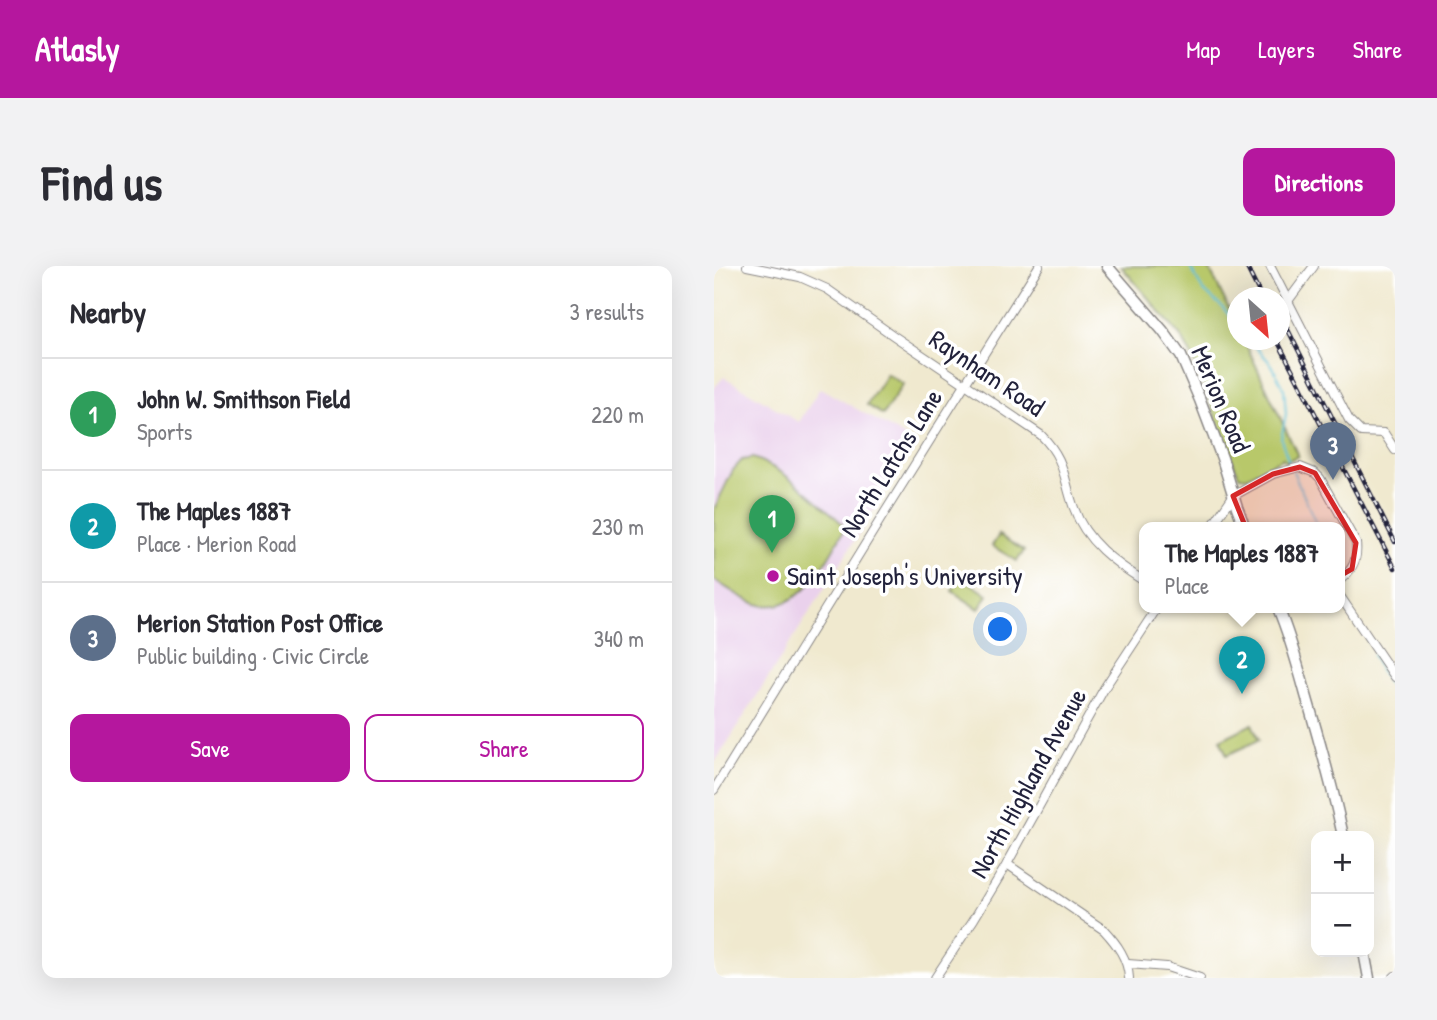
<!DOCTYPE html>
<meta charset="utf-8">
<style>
body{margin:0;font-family:"Patrick Hand",sans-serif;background:#f2f2f3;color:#2b2b33}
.controls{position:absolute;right:21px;bottom:21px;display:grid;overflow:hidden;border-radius:14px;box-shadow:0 7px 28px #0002}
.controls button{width:63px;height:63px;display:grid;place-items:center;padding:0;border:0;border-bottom:2px solid #e1e1e2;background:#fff;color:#2b2b33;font:35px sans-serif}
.compass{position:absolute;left:513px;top:21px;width:63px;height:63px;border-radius:50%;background:#fff;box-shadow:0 7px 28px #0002;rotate:153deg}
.you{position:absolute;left:287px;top:364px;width:24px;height:24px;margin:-18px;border:5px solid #fff;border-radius:50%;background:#1a73e8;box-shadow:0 0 0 10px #1a73e833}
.badge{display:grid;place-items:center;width:46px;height:46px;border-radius:50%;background:#b5179e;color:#fff;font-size:23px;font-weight:700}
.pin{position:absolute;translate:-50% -58px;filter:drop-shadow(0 2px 4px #0008)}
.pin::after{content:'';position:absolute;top:37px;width:24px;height:21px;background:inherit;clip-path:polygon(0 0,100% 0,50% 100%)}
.popup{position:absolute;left:425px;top:256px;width:206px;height:91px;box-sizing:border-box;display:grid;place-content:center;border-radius:14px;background:#fff;filter:drop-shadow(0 2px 5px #0005);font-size:23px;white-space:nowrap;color:#7c7c81}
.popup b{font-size:26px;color:#2b2b33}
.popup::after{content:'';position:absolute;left:50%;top:100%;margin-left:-14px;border:14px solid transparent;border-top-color:#fff}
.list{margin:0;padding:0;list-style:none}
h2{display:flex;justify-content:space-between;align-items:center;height:91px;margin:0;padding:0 28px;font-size:30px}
h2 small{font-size:23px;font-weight:400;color:#7c7c81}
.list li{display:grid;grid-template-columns:46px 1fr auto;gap:21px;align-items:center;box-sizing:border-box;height:112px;padding:0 28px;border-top:2px solid #e1e1e2}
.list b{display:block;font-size:26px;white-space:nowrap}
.list p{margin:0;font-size:23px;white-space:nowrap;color:#7c7c81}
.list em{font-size:23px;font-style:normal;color:#7c7c81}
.actions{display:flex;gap:14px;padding:21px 28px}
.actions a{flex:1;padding:16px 0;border:2px solid #b5179e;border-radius:14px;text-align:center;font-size:24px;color:#b5179e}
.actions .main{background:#b5179e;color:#fff}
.map{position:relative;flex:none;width:681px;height:712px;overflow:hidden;border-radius:14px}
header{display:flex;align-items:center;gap:42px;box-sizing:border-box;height:98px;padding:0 35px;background:#b5179e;color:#fff}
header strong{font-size:33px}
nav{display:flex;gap:38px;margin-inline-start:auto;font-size:24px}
.intro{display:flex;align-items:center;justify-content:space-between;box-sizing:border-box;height:168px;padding:0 42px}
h1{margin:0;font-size:49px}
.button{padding:18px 32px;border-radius:14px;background:#b5179e;color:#fff;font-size:24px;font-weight:700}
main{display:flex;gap:42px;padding:0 42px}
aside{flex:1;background:#fff;border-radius:14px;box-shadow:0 7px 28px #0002}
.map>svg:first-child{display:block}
</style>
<header>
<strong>Atlasly</strong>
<nav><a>Map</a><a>Layers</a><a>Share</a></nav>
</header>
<div class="intro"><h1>Find us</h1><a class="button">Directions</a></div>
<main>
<aside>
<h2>Nearby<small>3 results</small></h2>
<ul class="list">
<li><span class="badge" style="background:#2e9e5b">1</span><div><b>John W. Smithson Field</b><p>Sports</p></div><em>220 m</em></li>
<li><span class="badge" style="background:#0f9aa8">2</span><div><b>The Maples 1887</b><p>Place · Merion Road</p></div><em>230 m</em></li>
<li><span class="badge" style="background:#5c6f8a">3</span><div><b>Merion Station Post Office</b><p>Public building · Civic Circle</p></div><em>340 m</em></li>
</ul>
<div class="actions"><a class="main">Save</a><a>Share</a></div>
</aside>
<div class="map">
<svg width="681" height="712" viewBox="0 0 681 712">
<rect width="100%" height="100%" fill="#fff"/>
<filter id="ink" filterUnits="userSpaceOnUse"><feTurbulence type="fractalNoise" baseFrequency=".0143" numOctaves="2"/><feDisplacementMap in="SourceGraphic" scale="14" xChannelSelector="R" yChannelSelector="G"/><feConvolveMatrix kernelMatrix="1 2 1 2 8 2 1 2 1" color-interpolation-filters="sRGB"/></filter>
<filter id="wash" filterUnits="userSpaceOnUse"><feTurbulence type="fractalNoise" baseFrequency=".00686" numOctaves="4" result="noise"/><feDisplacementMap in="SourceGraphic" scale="28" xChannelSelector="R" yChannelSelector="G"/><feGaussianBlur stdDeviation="1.57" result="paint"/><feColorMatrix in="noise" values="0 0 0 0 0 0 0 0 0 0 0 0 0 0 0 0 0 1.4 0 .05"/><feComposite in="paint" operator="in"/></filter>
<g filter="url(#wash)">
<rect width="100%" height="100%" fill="#f0e9cf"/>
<!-- built -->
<path fill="#ead1ec" d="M10,111L85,156L106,122L202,177L0,498V122Z"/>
<!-- green -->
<g fill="#b8c86b" stroke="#6d7553" stroke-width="2">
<path d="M407,0H494L523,59L524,74H530L584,190L571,196L569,192L533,211L525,210L477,89L468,72Z"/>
<path d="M173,108L189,118L169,149L153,139Z"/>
<path d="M39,192C76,206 103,235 132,261C113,292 89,350 43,338C28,333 14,322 0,314V243L19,204L28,194Z"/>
<path d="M285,269L310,285L303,295L278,280Z"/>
<path d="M247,311L274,329L265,343L238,325Z"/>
<path d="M538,458L545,474L513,489L506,474Z"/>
</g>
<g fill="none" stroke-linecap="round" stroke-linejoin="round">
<!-- stream -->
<g stroke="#5dc1db" stroke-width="2">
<path d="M475,0L489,24L507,40L524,59"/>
<path d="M536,74L558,99L570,123L572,148L567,173L576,199"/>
<path d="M579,205L604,262"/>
<path d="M659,389C664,403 674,416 681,429"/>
</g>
</g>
</g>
<g filter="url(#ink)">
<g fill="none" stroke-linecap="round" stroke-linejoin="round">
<!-- street casing -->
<g stroke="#898685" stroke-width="10">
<g id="street">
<path d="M33,0L86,11L113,23L180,70L327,169C352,194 349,212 360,242C371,275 401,297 430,315"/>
<path d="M556,0L635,154L647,166L670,167L681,184"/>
<path d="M574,35L600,0"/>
<path d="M497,262L519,230L559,208L586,201L601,207L606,212L642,277C644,293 639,304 626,314"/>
<path d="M626,330L681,411"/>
<path d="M0,524L171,246L325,0"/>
<path d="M293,598L390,664C403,678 414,693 415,712"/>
<path d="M414,698L453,701L486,712"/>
<path d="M221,712L260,653L293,598L391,421L443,342"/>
<path d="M679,712L681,710"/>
</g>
</g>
<!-- secondary casing -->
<g stroke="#898685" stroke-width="13">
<g id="secondary">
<path d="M393,0L449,65L467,90L486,134L508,192L523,241L531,262"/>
<path d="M564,342C576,370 584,400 592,429C606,477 619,522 629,570"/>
<path d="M650,686L655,712"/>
</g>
</g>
<!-- street -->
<use href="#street" stroke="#fff" stroke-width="8"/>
<!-- secondary -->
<use href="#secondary" stroke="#fff" stroke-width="10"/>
<!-- rail casing -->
<g stroke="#22223b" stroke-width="4.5">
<g id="rail">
<path d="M532,0L548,32"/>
<path d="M566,48L681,276"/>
<path d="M563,74L681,302"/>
</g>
</g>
<!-- rail -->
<use href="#rail" stroke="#fff" stroke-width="2" stroke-dasharray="5" stroke-linecap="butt"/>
</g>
</g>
<!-- marked area -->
<path fill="#d62828" fill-opacity="0.2" stroke="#d62828" stroke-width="5" stroke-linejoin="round" d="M586,201L601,207L642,277L638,303L565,344L519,230L559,208Z"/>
<!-- markers -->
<circle fill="#b5179e" stroke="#fff" stroke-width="2.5" cx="59" cy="310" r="7"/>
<g text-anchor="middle" stroke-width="7" stroke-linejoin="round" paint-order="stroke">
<!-- street labels -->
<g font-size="26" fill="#22223b" stroke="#fff">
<text transform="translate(273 107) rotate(34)" y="9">Raynham Road</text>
<text transform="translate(507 133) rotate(67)" y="9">Merion Road</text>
<text transform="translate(177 197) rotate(-58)" y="9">North Latchs Lane</text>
<text transform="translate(314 517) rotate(-61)" y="9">North Highland Avenue</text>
</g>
<!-- poi labels -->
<g font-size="26" fill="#22223b" stroke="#fff" text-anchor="start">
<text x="73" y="319">Saint Joseph's University</text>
</g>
</g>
</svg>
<div class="controls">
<button>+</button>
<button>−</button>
</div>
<svg class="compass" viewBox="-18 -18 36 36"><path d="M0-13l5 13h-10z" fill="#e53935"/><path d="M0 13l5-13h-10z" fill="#7c7c81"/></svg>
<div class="you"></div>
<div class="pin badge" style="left:58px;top:287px;background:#2e9e5b">1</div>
<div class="pin badge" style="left:528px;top:428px;background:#0f9aa8">2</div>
<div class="popup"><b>The Maples 1887</b>Place</div>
<div class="pin badge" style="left:619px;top:214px;background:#5c6f8a">3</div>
</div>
</main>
